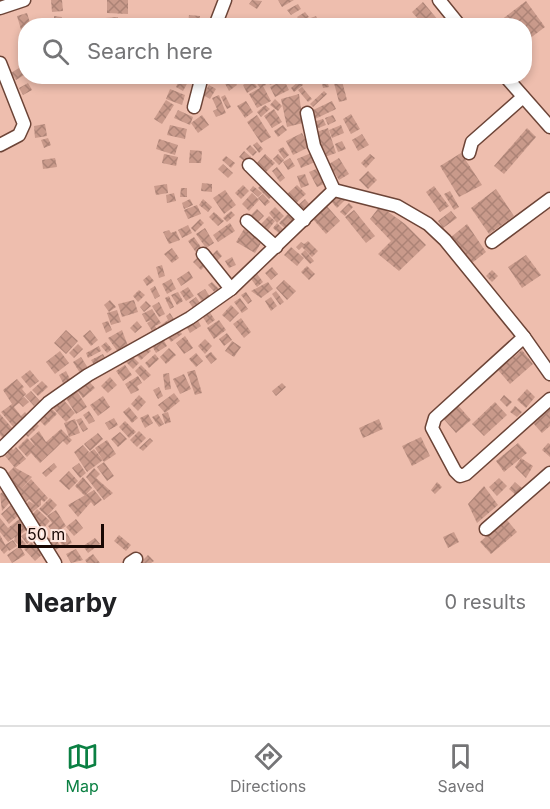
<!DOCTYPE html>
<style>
body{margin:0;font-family:Inter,sans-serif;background:#f2f2f2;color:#202124}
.scale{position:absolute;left:18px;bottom:15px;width:86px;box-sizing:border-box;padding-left:6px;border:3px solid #180804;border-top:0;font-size:16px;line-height:21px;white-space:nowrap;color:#180804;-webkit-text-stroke:4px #fee5dd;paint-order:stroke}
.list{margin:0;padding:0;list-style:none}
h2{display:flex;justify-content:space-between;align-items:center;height:78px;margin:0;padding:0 24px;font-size:26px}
h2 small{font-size:20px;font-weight:400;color:#757577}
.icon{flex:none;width:33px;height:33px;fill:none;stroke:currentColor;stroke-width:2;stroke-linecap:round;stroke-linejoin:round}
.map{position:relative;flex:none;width:550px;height:563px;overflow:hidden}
.search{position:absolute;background:#fff;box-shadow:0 3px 9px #0003;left:18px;right:18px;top:18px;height:66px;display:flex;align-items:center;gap:15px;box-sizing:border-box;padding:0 21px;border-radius:24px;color:#757577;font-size:22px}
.sheet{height:162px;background:#fff}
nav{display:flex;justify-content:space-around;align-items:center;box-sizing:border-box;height:84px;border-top:2px solid #e0e0e0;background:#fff;font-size:16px;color:#757577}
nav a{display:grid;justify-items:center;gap:3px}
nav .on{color:#0b8043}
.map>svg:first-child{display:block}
</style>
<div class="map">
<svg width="550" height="563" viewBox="0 0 550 563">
<defs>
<pattern id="building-cross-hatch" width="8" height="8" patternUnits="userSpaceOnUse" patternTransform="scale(1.5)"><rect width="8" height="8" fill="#c99a8b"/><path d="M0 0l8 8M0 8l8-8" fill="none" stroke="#ac8376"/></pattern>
</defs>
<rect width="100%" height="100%" fill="#eebeae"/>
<!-- building -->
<g fill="url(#building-cross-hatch)">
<path d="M51,0H62L63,11L52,12Z"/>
<path d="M107,0H128V14L107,13Z"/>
<path d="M252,0L262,1L257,9L249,4Z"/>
<path d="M278,0H294L282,7Z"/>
<path d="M526,1L545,27L525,42V26H500L497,23Z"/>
<path d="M423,2L443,26H424L412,12Z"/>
<path d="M298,4L301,9L291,15L287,10Z"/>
<path d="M305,12L309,17L301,22L297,17Z"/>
<path d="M27,13L31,26H26V32L22,33L17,16Z"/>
<path d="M189,15L200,16L199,25L188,24Z"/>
<path d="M54,16L62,17L61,26H54Z"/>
<path d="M316,16L320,26H311L308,19Z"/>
<path d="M118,17V25L105,26V18Z"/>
<path d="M19,68L24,75L16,80L11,73Z"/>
<path d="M221,76H232L237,85L229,91Z"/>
<path d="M277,76L283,79L270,85L268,81Z"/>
<path d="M326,77L329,87L323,88L321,78Z"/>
<path d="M180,78L188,82L183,91L176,87Z"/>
<path d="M252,79L257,87L247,93L243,85Z"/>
<path d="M262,79L266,85L263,86L271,101L257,108L249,94L260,88L256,82Z"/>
<path d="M284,80L289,90L275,97L270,87Z"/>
<path d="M300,80L303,85L294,92L291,88Z"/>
<path d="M342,81L347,100L339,102L334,83Z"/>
<path d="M28,83L32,90L23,95L19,88Z"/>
<path d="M209,85L216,89L210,99L203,95Z"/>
<path d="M302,87L312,99L308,102L298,90Z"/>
<path d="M170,89L185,95L182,105L166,99Z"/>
<path d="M324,91L327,94L313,107L310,104Z"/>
<path d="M299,94L303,123L287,127L281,99Z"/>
<path d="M219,95L226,113L216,117L213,111L217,109L212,98Z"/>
<path d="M225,95L231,107L227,109L221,97Z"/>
<path d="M275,99L282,106L278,111L270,105Z"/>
<path d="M166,100L174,105L162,124L154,119Z"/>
<path d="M246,101L253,112L245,118L237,106Z"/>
<path d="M332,101L336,109L313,120L309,112Z"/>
<path d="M265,105L270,109L261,117L257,112Z"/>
<path d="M274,109L282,122L272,128L264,116Z"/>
<path d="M178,110L193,117L190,125L174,118Z"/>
<path d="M351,114L360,129L351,134L343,119Z"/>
<path d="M202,115L209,125L198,133L191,123Z"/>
<path d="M257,115L271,137L261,143L247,122Z"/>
<path d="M333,115L336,121L328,125L325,118Z"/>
<path d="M323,119L326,125L316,129L313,122Z"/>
<path d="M45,124L47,136L35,138L34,126Z"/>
<path d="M170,125L187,129L185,139L167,135Z"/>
<path d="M283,125L287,130L278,137L274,131Z"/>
<path d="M341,125L344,133L332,138L329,130Z"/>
<path d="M328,128L336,153L322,158L314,133Z"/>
<path d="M527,128L536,137L504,174L494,166Z"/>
<path d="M302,133L309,147L293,155L286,141Z"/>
<path d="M362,134L369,145L358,151L352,140Z"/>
<path d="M48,138L51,145L44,148L41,140Z"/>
<path d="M159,139L178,145L175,155L156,149Z"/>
<path d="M342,141L346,149L338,152L335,144Z"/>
<path d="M257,142L263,149L259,153L253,145Z"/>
<path d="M250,145L257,152L253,156L246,149Z"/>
<path d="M283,147L289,155L284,159L278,150Z"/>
<path d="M190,150L202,151L201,163H189Z"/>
<path d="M244,151L251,157L247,163L239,157Z"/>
<path d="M311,153L315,162L301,168L297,159Z"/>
<path d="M461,153L482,185L459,197L440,166Z"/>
<path d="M164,154L178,157L176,166L162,163Z"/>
<path d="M265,154L275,163L266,172L257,163Z"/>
<path d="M278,154L284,160L279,165L273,159Z"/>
<path d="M370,154L375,158L366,168L361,163Z"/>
<path d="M226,156L235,163L231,168L222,160Z"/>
<path d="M55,158L57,167L43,169L42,160Z"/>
<path d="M290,158L295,166L288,170L283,162Z"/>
<path d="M339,158L349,174L339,180L329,164Z"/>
<path d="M223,164L233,173L228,178L218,169Z"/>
<path d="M277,167L285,178L280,182L272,171Z"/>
<path d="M316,169L324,184L317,187L309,172Z"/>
<path d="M368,171L377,180L368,189L359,180Z"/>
<path d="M305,174L309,185L301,188L297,176Z"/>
<path d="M202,183L212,184V192L201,191Z"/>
<path d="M167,184L168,193L156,195L154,186Z"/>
<path d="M262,184L273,195L269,199L258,188Z"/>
<path d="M243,185L249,191L241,199L235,193Z"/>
<path d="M297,185L306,194L294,205L285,196Z"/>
<path d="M253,186L262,193L258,197L250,190Z"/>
<path d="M434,186L449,206L440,212L426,192Z"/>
<path d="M181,188H187V197H180Z"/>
<path d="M496,189L514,216L489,234L471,208Z"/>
<path d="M225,190L236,205L224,214L213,198Z"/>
<path d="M339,191L346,199L337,208L330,200Z"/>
<path d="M450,191L459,207L454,210L444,194Z"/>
<path d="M174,193L176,201L167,203L166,195Z"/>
<path d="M252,193L259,200L249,211L242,204Z"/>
<path d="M263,194L270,202L265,206L258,198Z"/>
<path d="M190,199L193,205L184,209L182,203Z"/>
<path d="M203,199L212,207L208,212L199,205Z"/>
<path d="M305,199L311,206L303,213L297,206Z"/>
<path d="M349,203L353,207L345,216L340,212Z"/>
<path d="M325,204L340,221L326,234L311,217Z"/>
<path d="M197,205L201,214L188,219L184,210Z"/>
<path d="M380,206L405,224L426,245L399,271L378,254L391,241L370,219Z"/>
<path d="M275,207L284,216L277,223L269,213Z"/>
<path d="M257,209L264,216L256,224L249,217Z"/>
<path d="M354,210L375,236L366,243L345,217Z"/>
<path d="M231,211L235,215L227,222L223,218Z"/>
<path d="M291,211L299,219L288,231L279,223Z"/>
<path d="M451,211L457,218L443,228L438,221Z"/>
<path d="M214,212L224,221L218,226L209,217Z"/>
<path d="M269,216L275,221L265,234L258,227Z"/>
<path d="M200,219L204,223L195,232L191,228Z"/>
<path d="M230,223L235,231L218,242L213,235Z"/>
<path d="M277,223L286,232L282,236L273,228Z"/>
<path d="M467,224L486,252L472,263L451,237Z"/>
<path d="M188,225L192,233L182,238L178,230Z"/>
<path d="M205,228L214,243L206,248L196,234Z"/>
<path d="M244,229L262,241L255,253L236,242Z"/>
<path d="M169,230L171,233L176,231L180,240L169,244L163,232Z"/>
<path d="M194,237L203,250L197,254L188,241Z"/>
<path d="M308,241L318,251L312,257L302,247L299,250L296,247L301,242L304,244Z"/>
<path d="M291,247L304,258L297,266L284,255Z"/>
<path d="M172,248L179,258L172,263L164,254Z"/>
<path d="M217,250L222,256L217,261L211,256Z"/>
<path d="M305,250L314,261L310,264L301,254Z"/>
<path d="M201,254L208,263L201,270L193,262Z"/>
<path d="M526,255L541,275L522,288L508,267Z"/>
<path d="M232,257L236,265L229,268L225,261Z"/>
<path d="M162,265L165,276L159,278L156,267Z"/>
<path d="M307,266L315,274L309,280L301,272Z"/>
<path d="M272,267L278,274L271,280L265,273Z"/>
<path d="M492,270L498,276L492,282L486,276Z"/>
<path d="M189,271L193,278L181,286L177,279Z"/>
<path d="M255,271L263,282L257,287L249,276Z"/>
<path d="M149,275L154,281L147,286L143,280Z"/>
<path d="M171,279L176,289L167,294L162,284Z"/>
<path d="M284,280L296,291L287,300L276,288Z"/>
<path d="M212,282L222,292L218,296L208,285Z"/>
<path d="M268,282L273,289L261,298L251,291Z"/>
<path d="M155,286L160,296L155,299L150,289Z"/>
<path d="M188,287L194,296L186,301L180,292Z"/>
<path d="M205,289L210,297L202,302L197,294Z"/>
<path d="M139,290L145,295L138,302L133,296Z"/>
<path d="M276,291L284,302L280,305L272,294Z"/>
<path d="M178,292L183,301L177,305L171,295Z"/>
<path d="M246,292L252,301L248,304L241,295Z"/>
<path d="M169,296L174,307L170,309L165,298Z"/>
<path d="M196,297L202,306L195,311L189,302Z"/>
<path d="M271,297L277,306L271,311L265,301Z"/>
<path d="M240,298L248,309L242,313L234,302Z"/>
<path d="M110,300L116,307L109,312L104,305Z"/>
<path d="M134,300L138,312L122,317L118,304Z"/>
<path d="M146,301L151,306L144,312L140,307Z"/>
<path d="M159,302L165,314L159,317L152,306Z"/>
<path d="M231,305L239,313L230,322L222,315Z"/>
<path d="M207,308L215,320L208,325L200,313Z"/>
<path d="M152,309L161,323L155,326L160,333L155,336L147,323L152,320L146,322L142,314Z"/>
<path d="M117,310L121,322L111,325L107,313Z"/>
<path d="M170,313L177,324L162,333L158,327L168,320L166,316Z"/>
<path d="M196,317L201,326L190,333L185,324Z"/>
<path d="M241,318L251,332L244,338L233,324Z"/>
<path d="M219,320L226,330L214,339L207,328Z"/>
<path d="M108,321L112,330L106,333L102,323Z"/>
<path d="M137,321L142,327L135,333L130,328Z"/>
<path d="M177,328L182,334L171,342L167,336Z"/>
<path d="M66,330L78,341L66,354L54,343Z"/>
<path d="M90,330L98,340L91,346L83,336Z"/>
<path d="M122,330L128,346L118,352L108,338Z"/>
<path d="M227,333L232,340L224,346L219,339Z"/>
<path d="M185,336L193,348L184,354L176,343Z"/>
<path d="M162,337L167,346L156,353L151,344Z"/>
<path d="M205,339L212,346L205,354L198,346Z"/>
<path d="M232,341L241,347L234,357L225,351Z"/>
<path d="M106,342L112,349L107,353L101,346Z"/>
<path d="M78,344L83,349L74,358L69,353Z"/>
<path d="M99,346L101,351L88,358L86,353Z"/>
<path d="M146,346L151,351L141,360L137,356Z"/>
<path d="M169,348L176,355L166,364L160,357Z"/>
<path d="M522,350L533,364L510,384L498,370Z"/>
<path d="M60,351L69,363L55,374L46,362Z"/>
<path d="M211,352L217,359L211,364L205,356Z"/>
<path d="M196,353L203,361L196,367L189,359Z"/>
<path d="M103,354L107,362L96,368L91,360Z"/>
<path d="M155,354L159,359L149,368L145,363Z"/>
<path d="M131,355L139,363L133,369L125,361Z"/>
<path d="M81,357L90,371L82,376L73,362Z"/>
<path d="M125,365L132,375L123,381L116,371Z"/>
<path d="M141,365L151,375L144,381L135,371Z"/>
<path d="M30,370L39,381L30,388L21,377Z"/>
<path d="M195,370L202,393L195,395L187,372Z"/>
<path d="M66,371L71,381L64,385L59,375Z"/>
<path d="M169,373L171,389L165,390L163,374Z"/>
<path d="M184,374L191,389L180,394L173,379Z"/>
<path d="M138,376L142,383L137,386L139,390L131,394L125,384Z"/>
<path d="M110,377L117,385L108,393L101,386Z"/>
<path d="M86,378L95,388L83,398L75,388Z"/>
<path d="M17,379L24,387L22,389L26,394L21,399L24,397L29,402L23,407L19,403L14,407L21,416L25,412L30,418L15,429L1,412L12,404L3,390Z"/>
<path d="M42,381L48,387L38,396L32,390Z"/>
<path d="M282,383L286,387L276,396L272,391Z"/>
<path d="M159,387L163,396L158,399L153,390Z"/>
<path d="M75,388L87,407L76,414L64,395Z"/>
<path d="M527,389L535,397L526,408L517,400Z"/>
<path d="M31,391L40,401L34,406L25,396Z"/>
<path d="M174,393L180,401L165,413L158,405Z"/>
<path d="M139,395L146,402L138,411L131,404Z"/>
<path d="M504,395L512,402L507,407L500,400Z"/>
<path d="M103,396L110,407L98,416L90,405Z"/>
<path d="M61,397L75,413L66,422L51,406Z"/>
<path d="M495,402L507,415L484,436L472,424Z"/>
<path d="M456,403L471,420L456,433L441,416Z"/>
<path d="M48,405L57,414L45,426L36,417Z"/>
<path d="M515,406L522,412L517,417L510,412Z"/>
<path d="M129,407L138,418L132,423L123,412Z"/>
<path d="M550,407V426L542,433L533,423Z"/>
<path d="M89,411L95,421L89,424L83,415Z"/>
<path d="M168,412L171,422L165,424L162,414Z"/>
<path d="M0,414L13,429L3,438L0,435Z"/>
<path d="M148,414L153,423L145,428L140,418Z"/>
<path d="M158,414L164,424L159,427L152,417Z"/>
<path d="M81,418L88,429L83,432L76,420Z"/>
<path d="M114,418L118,425L109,430L105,423Z"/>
<path d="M75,419L80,433L69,437L64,423Z"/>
<path d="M379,419L383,429L363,438L359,428Z"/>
<path d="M33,420L39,426L28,437L22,431Z"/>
<path d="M125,421L136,432L129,438L119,427Z"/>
<path d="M61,429L72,440L67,445L63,441L54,450L48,444L54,450L40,463L31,453L27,457L18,447L27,438L36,447L30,439L39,431L46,442Z"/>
<path d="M139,431L146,438L137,447L130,440Z"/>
<path d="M120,432L127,439L118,447L111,439Z"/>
<path d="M98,433L103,439L90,451L84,444Z"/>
<path d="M421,437L430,456L412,466L402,446Z"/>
<path d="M150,438L153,441L143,451L139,448Z"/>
<path d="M107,440L116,454L104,462L95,448Z"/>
<path d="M518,443L527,453L521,458L533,466L526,478L515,467L521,458L504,472L496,461Z"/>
<path d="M548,443L550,444V457L542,450Z"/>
<path d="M83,445L89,452L87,454L94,449L103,460L87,472L74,452Z"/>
<path d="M10,446L13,450L16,447L26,459L15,468L5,456L8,453L5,449Z"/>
<path d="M104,462L114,476L107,481L97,467Z"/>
<path d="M54,463L57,467L46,477L42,473Z"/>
<path d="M79,463L86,473L80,478L72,468Z"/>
<path d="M14,467L32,477L21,489L31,479L48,498L44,502L41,500V505L29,515L22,508L29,501L35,505L29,499L23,505L4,477Z"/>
<path d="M94,468L100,474L96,478L113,493L104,500L86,477Z"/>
<path d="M69,471L78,481L69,490L59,481Z"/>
<path d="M83,477L92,488L85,496L75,486Z"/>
<path d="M499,478L507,486L497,496L489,487Z"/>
<path d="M437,482L442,487L435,494L431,490Z"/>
<path d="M515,482L522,488L516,495L509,489Z"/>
<path d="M484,486L498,505L477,523L468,504Z"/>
<path d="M5,490L10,502L2,511L0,494Z"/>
<path d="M94,490L102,500L94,506L91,502L78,517L68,505Z"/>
<path d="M50,498L57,505L47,516L39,509Z"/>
<path d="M11,505L20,514L9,524L1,514Z"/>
<path d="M37,509L50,521L38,534L30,517Z"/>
<path d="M56,510L66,526L54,534L48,526L52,523L47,516Z"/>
<path d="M22,517L31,527L18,536L26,544L21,548L25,555L12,563L7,555L20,546L14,541L15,537L8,542L0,532V518L8,528Z"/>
<path d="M76,519L83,528L74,536L66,527Z"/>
<path d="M506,519L517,532L491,554L480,542Z"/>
<path d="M30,530L35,538L27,544L21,536Z"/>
<path d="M454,532L459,542L448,548L443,537Z"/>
<path d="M67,533L72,543L63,547L58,538Z"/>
<path d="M0,535L8,550L4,554L0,549Z"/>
<path d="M119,535L131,545L126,551L114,541Z"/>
<path d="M54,536L61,547L50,553L43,542Z"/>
<path d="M95,538L100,544L88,553L83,546Z"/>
<path d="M13,540L17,546L9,551L5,545Z"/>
<path d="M31,542L35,546L38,543L46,551L35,561L24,549Z"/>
<path d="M76,549L83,560L71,563L66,554Z"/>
<path d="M93,554L100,563H87L85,560Z"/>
<path d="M148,555L154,561L151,563H140Z"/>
</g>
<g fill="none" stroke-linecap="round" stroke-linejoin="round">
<!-- minor casing -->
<g stroke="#6c4437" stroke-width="15">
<g id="minor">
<path d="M439,0L460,26"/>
<path d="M0,8L24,0"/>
<path d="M215,26L225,0"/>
<path d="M0,63L24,124L19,135L0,145"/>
<path d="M505,76L550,127"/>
<path d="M194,107L202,76"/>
<path d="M307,113L314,146L334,190"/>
<path d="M469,153L472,142L523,97"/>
<path d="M249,165L304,220"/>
<path d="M247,221L276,247"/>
<path d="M492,242L550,199"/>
<path d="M203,254L231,289"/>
<path d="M524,337L435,418L432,428L455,471L460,476L466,474L550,399"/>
<path d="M0,450L48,403L88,375L190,318L231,289L334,190L397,206L428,224L445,240L524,337L550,374"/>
<path d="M0,474L55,563"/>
<path d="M486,529L550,473"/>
<path d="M130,563L136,559"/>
</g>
</g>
<!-- minor -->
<use href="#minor" stroke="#fff" stroke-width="12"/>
</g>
</svg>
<div class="scale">50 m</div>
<div class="search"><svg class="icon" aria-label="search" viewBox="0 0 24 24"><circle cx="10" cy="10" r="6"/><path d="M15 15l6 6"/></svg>Search here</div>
</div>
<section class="sheet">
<h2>Nearby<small>0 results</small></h2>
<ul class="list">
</ul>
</section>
<nav>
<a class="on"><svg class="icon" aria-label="map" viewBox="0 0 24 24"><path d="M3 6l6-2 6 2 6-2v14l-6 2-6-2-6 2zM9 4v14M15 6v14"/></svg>Map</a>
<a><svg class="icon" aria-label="directions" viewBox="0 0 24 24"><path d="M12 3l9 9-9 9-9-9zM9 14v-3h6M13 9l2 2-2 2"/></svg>Directions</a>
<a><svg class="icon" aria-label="saved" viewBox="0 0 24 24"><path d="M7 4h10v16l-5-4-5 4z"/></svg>Saved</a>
</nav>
